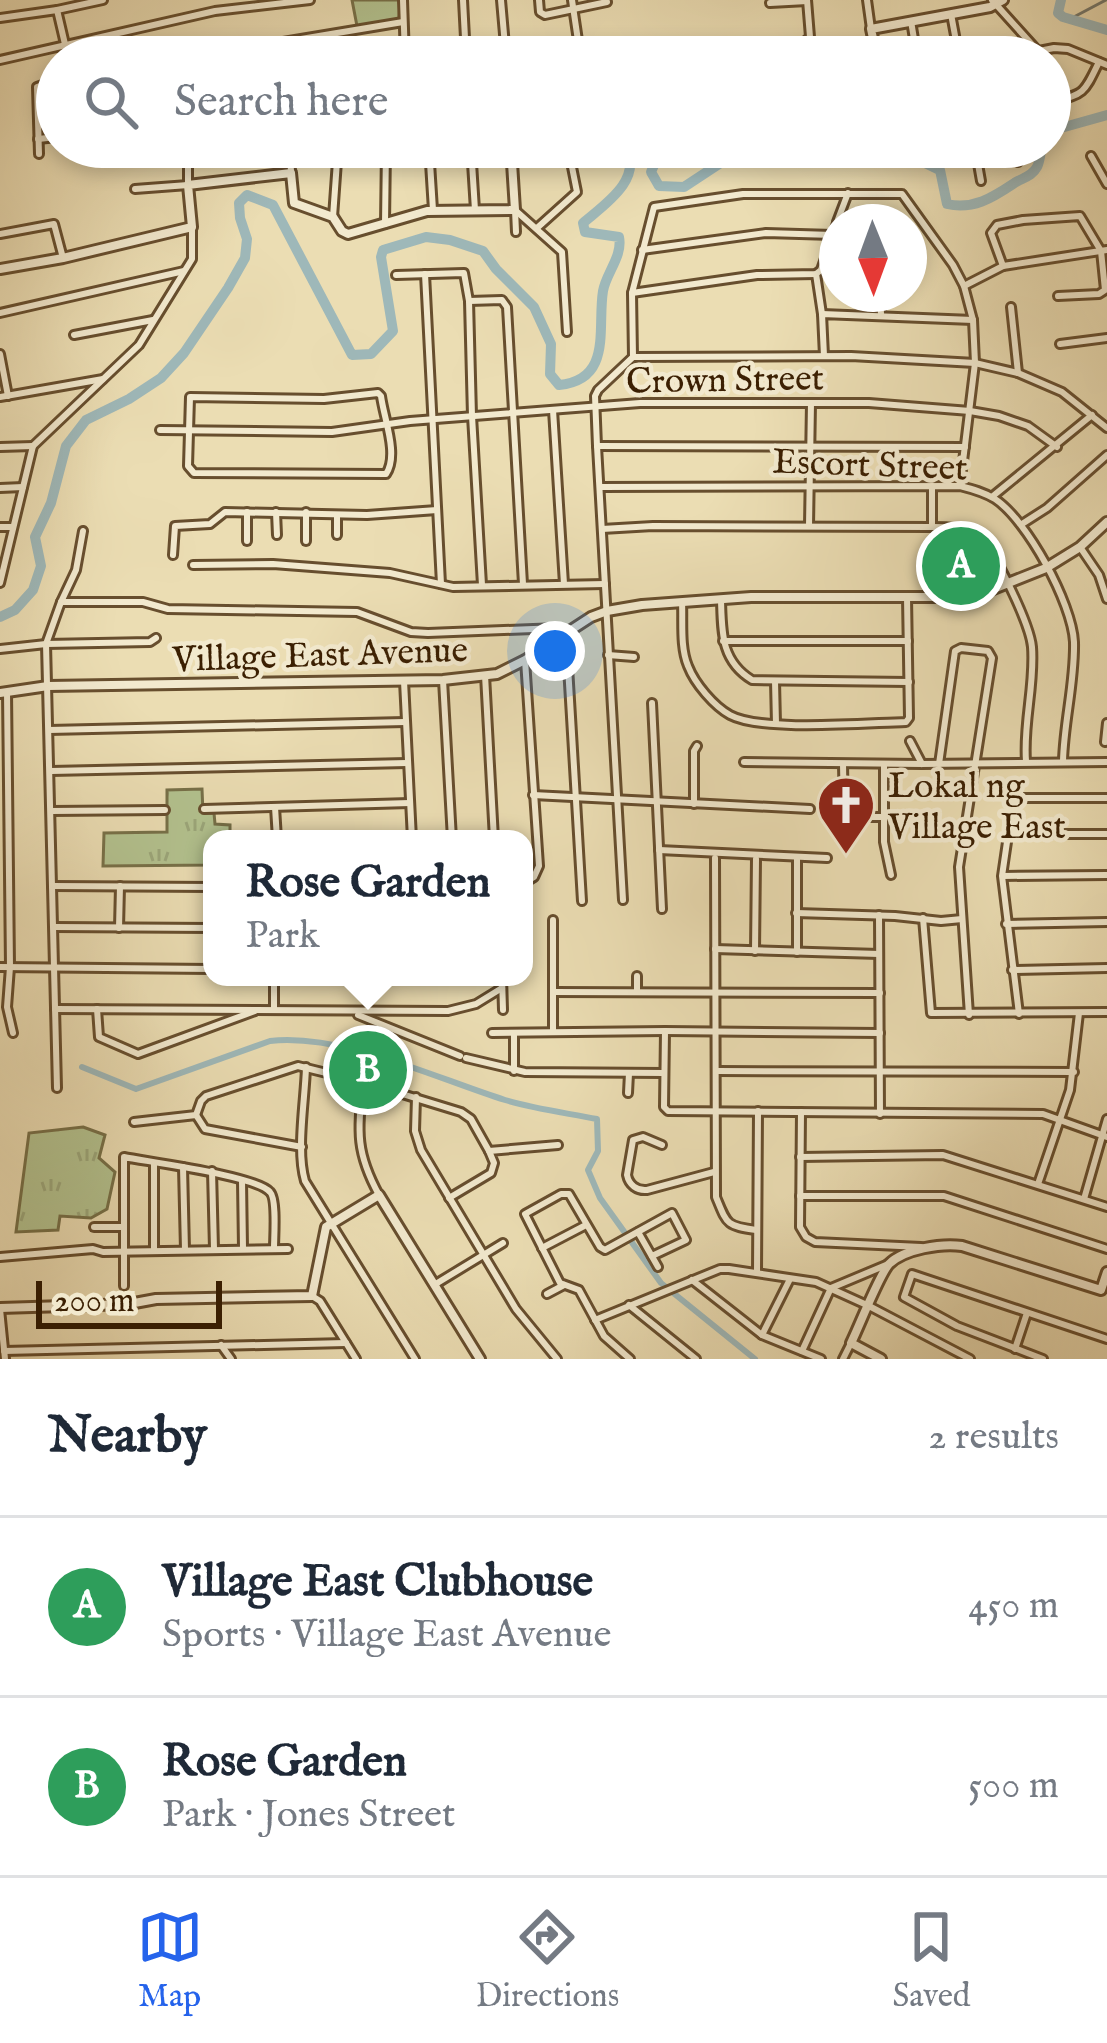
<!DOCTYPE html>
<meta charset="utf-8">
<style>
body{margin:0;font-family:"IM FELL English",serif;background:#f6f6f7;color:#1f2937}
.compass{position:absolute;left:819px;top:204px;width:108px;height:108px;border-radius:50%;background:#fff;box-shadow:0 6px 18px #0003;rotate:179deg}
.scale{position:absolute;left:36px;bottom:30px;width:186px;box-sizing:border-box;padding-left:12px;border:6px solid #3b1f02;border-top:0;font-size:33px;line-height:42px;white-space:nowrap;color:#3b1f02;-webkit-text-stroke:9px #f2e9ce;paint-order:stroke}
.you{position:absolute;left:555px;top:651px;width:42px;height:42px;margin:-30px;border:9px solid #fff;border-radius:50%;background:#1a73e8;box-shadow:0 0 0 18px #1a73e833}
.badge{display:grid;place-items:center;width:78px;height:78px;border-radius:50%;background:#2563eb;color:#fff;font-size:39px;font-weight:700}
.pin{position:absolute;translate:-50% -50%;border:6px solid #fff;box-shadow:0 3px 12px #0006}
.popup{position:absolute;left:203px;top:830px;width:330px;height:156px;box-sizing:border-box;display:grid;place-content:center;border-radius:24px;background:#fff;filter:drop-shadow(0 3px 9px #0005);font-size:39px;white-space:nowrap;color:#747a83}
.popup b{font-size:45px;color:#1f2937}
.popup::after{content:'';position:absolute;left:50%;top:100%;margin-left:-24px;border:24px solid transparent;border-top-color:#fff}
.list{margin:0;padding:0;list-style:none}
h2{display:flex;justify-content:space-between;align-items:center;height:156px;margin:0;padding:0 48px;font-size:51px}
h2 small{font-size:39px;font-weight:400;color:#747a83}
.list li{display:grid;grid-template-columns:78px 1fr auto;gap:36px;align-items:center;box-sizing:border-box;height:180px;padding:0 48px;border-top:3px solid #e0e1e3}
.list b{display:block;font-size:45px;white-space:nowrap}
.list p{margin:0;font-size:39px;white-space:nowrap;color:#747a83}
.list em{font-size:39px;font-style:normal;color:#747a83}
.icon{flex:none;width:66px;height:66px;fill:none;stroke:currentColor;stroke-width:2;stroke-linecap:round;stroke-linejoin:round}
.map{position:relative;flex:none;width:1107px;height:1359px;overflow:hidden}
.search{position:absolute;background:#fff;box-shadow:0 6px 18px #0003;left:36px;right:36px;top:36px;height:132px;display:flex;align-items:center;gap:30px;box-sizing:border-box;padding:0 42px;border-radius:66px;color:#747a83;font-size:45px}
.sheet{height:516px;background:#fff}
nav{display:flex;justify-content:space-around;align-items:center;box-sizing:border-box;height:168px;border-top:3px solid #e0e1e3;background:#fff;font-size:33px;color:#747a83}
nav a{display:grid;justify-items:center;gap:6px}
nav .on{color:#2563eb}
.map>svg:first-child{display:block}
</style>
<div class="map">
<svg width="1107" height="1359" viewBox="0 0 1107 1359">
<defs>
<pattern id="grass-tufts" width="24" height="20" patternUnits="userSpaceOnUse" patternTransform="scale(3)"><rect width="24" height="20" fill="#b3c28f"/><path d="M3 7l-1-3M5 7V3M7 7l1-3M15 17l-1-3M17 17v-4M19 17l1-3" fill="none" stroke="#9ba67a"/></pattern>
</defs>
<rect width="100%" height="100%" fill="#ebddb3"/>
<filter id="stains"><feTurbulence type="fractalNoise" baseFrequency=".00167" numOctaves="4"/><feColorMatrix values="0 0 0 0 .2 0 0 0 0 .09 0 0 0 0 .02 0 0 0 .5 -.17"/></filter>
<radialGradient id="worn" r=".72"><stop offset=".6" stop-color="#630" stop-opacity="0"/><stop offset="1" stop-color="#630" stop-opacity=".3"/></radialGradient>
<!-- grass -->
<g fill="url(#grass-tufts)" stroke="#777048" stroke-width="3">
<path d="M202,789L203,813H214L215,824L230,825V835L252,839H212V865L103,866L104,833L167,832V790Z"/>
<path d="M83,1127L105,1135L99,1158L115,1172L107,1209L91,1218L60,1216L58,1230L16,1232L29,1133Z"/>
</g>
<!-- park -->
<path fill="#b3c28f" stroke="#777048" stroke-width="3" d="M352,0H400L399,20L357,26Z"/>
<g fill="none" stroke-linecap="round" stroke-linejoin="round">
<!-- stream -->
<path stroke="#767b70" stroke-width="3" d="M1070,19L1106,0"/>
<!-- canal -->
<path stroke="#9eb8b9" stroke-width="6" d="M82,1067L136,1089L270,1041C342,1033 435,1078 505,1100C534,1109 567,1113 597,1119L598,1151L588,1170L600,1198L661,1283L755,1359"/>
<!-- river -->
<g stroke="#9eb8b9" stroke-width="10">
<path d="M1061,0L1058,13L1063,17L1107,30"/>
<path d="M1050,131L1107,115"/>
<path d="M662,147L651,172L659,186L684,187L725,160L728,147"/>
<path d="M788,147C817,162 854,145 886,148C900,148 925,164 940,170L947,204C973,210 992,198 1013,184C1021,178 1032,177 1037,167C1040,161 1040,154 1042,147"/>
<path d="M0,617L15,610L33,590L41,566L35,537L51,503L66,446L86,420L129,399L161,378L184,353L228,288L245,258L247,239L240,218L239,203L247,195L273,205L352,355L371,354L393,331L381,257L383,250L426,237L450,240L483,251L496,269L534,307L551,344L550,374L559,385C613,380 597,328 603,291C606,273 623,256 619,237L585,232L583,223C605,204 643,180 626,147"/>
</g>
<!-- minor casing -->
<g stroke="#674e2e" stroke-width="12">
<g id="minor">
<path d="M403,0L405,57"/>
<path d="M463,0L466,57"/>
<path d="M501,0L506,57"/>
<path d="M539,0L540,12L545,15L607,2"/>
<path d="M572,0L580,54"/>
<path d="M867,0L871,29"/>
<path d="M992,0L1037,50"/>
<path d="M770,3L807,1"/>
<path d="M57,10L68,57"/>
<path d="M951,14L959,57"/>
<path d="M0,18L57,10L103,0"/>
<path d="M911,21L917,57"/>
<path d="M658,52L803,43L810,37L807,0"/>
<path d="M165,57L215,47L283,42L403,22"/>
<path d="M536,57L615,50L622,57"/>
<path d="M1008,57L1054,48L1068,49L1107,65"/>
<path d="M0,60L215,11L310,0"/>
<path d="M1050,103C1085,93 1083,95 1099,62"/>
<path d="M38,139L57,137"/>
<path d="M290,147L291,173"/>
<path d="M429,147L433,210"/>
<path d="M471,147L475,210"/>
<path d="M934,147L935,153"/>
<path d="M975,147L981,181"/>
<path d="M1016,147L1018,162"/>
<path d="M672,152L698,153L703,147"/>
<path d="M39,154L37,87L57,80"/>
<path d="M512,156L563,147"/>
<path d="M1091,156L1107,184"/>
<path d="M135,189L188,185V147"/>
<path d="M515,210L562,252L567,332"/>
<path d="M515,210L516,232"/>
<path d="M333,217L338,147"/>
<path d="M837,222L848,193"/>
<path d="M385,224L386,147"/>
<path d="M537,228L577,192L571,162L575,147"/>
<path d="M0,234L54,224L63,258"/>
<path d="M642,250L766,233L833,235"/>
<path d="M1003,266L991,233L997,225L1023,220L1080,216L1101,251L1105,290L1099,294L1058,296"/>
<path d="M425,274L441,584"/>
<path d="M816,274L822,314"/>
<path d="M396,275L464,273L469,301L472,416L482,585"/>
<path d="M964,286L1003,266L1107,250"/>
<path d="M632,293L757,275L816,274L821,270L837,223"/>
<path d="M880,294L881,314"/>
<path d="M469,301L502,300L507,307L523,584"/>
<path d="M1011,307L1018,373"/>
<path d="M0,313L184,271"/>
<path d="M74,335L153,320"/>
<path d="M1060,344L1107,338"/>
<path d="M0,354L8,396"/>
<path d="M824,356L822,314L973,320"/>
<path d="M633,357L632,293L654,207L743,194H902L953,265L964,286L973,320L975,363L960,486"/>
<path d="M378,393L381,396C384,419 399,455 386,474L194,473L188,466L190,397L324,399Z"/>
<path d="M0,397L103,379"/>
<path d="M553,410L564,584"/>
<path d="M160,430L332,432L410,421L640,403H869L970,411L999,416L1028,426L1057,447"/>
<path d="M597,446L965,447"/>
<path d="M0,447L33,446"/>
<path d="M932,486V527"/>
<path d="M600,487L960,486C972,489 984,492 995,499C1027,520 1072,603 1074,642C1075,682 1064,721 1063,761"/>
<path d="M0,488L23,487"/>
<path d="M993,496L1092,415"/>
<path d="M247,512V541"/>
<path d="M276,512L277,535"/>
<path d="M306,512V541"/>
<path d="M1022,524L1047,508L1107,455"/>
<path d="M809,526L811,403"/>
<path d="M0,527H13"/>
<path d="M602,529L653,526L932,527C947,527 965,527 978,536C995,550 1030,625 1032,647C1035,685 1023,723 1026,761"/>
<path d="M337,535V515"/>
<path d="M1080,547L1099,575L1107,599"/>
<path d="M173,555L175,526L210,524L225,512L367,515L437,510"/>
<path d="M193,565L273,564L390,573L453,587L605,584"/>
<path d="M0,583L33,446L139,345L192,259V227"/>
<path d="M721,600C722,633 721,661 752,680L909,682"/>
<path d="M61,602H143L168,609L357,612L411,632L428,633L559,628L566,633L582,901"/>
<path d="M682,602C683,622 680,647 688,666C695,684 714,706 730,715C761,732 866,723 906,722L909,718L907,597"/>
<path d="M723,641H908"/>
<path d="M0,649L46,644L150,642L156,638"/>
<path d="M608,655L634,657"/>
<path d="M485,675L494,839"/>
<path d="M443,680L452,839"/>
<path d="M404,681L412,839"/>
<path d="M775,681L776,724"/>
<path d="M7,692L10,967L7,1007L13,1033"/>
<path d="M652,703L662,909"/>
<path d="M49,730L405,722"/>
<path d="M910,741L922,764"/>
<path d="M1105,742L1107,723"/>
<path d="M744,762L922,764L1107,762"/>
<path d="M843,764L844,815"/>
<path d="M884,764V842L891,875"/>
<path d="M939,764L955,651L961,648L988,651L992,658L959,867L969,1015"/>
<path d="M51,771L407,763"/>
<path d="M533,795L810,809"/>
<path d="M694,804V751L697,746"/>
<path d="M275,807L277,839"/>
<path d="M204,809L410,803"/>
<path d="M51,811L165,810"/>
<path d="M827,811L856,817H883"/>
<path d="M1009,834H1107"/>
<path d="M659,850L827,858"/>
<path d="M715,858L716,1197C727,1224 726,1226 756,1230"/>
<path d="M797,859V952"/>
<path d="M1003,876L1107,875"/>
<path d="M524,883L534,877L539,866L525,660"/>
<path d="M52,886L212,887"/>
<path d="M623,900L597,446L595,396L598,390L633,357L851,356L975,363L1018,373L1062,392L1107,428"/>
<path d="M796,913L895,916L941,921L962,919"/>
<path d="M879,915L880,1114"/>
<path d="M923,918L931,1013L1107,1012"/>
<path d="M1006,924L1107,922"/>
<path d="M54,927L212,928"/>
<path d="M119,928L120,886"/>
<path d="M715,949L879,954"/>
<path d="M755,951L756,859"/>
<path d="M0,967L212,969"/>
<path d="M1012,970L1107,968"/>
<path d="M637,976V991"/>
<path d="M274,977V1010"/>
<path d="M502,977L503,1010"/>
<path d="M553,992L880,993"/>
<path d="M55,1009L448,1011L476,1004L502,988"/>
<path d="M97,1009L99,1037L138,1054L255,1011"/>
<path d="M1019,1014L1002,876L1013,801L1019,798H1107"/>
<path d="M358,1015L460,1056"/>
<path d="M665,1031L664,1107L668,1111L1043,1114L1107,1137"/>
<path d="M553,1032V920"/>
<path d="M492,1033L665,1031L880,1033"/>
<path d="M514,1033V1071"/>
<path d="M466,1058L525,1072L664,1073"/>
<path d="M306,1067C305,1101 296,1150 305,1181L415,1359"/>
<path d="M717,1071L1074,1072"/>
<path d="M363,1082C358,1131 355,1151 379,1195"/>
<path d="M57,1088L46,644L61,602L76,570L83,531"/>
<path d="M628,1093L629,1073"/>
<path d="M416,1097L415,1131L421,1150L516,1309L557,1359"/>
<path d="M801,1112L800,1227L806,1237L815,1242L921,1247"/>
<path d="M196,1115L205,1129L302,1147"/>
<path d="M134,1122L196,1115L201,1101L206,1096L298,1066L363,1082L461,1112L471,1119L489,1151"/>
<path d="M662,1145L643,1137L633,1140L627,1175C629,1185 637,1191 647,1190L714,1172"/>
<path d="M800,1157L943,1155L1107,1207"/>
<path d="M154,1163V1251"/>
<path d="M183,1167L185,1250"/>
<path d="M212,1171L214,1249"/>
<path d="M242,1181L243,1248"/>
<path d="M1038,1184L1070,1090L1079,1013"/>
<path d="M800,1196H944L1107,1249"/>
<path d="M449,1198L491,1173L494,1163L489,1151L558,1145"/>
<path d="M1084,1199L1107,1119"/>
<path d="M94,1227H124"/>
<path d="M638,1232L658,1267"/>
<path d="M542,1248L586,1225"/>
<path d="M0,1257L93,1249L103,1252L288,1249"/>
<path d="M757,1272L758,1111"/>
<path d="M692,1280L762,1335L821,1359"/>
<path d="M434,1285L503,1243"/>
<path d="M124,1286V1157C149,1162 257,1176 270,1192C277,1199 274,1238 274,1248"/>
<path d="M547,1294L564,1285"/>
<path d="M312,1296L320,1301L356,1359"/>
<path d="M629,1305L696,1359"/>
<path d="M0,1309L5,1359"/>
<path d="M595,1320L720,1269H729L816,1282L869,1306L970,1359"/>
<path d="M762,1335L790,1279"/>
<path d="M221,1345L231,1359"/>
<path d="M1015,1349L1027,1313"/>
<path d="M4,1351L346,1343"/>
<path d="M802,1351L831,1288L886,1265"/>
<path d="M630,1359L604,1336L579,1290L560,1283L525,1214L561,1194H569L600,1247L605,1250L672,1213L686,1240L652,1256"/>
<path d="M843,1359L851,1343"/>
<path d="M1043,1359L957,1326L904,1297L912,1274L1107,1339"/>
</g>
</g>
<!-- tertiary casing -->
<g stroke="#674e2e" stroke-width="14">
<g id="tertiary">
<path d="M877,57L871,29L990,7L1003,0"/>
<path d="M0,269L63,258L192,227L188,185L291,173L294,203L333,217L342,231L348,234L427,211L515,210L511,147"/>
<path d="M0,693L48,686L443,680L497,674L525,660L591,617L607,611L642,605L751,597H973L1046,568L1080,547L1107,522"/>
<path d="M0,1308L129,1304L156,1299L312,1296L326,1227L379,1195L480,1359"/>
<path d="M881,1359L851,1343C859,1327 879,1275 889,1264C904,1249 942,1243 962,1246L1101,1290L1107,1272"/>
</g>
</g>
<!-- minor -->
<use href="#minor" stroke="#f2e9ce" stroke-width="6"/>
<!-- tertiary -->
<use href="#tertiary" stroke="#f2e9ce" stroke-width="8"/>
</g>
<!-- icons -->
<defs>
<g id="church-pin" transform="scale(3)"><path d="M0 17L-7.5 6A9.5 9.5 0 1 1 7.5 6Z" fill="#8f2418" stroke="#f2e9ce"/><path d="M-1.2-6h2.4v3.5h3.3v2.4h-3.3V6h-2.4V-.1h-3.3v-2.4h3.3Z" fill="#fff"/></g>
</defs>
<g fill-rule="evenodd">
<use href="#church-pin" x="846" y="805"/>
</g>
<g text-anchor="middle" stroke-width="9" stroke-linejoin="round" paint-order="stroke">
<!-- street labels -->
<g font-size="36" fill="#3b1f02" stroke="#f2e9ce">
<text transform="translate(725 378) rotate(-1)" y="13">Crown Street</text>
<text transform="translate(870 463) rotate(2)" y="13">Escort Street</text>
<text transform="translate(320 653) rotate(-2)" y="13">Village East Avenue</text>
</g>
<!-- poi labels -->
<g font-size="36" fill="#3b1f02" stroke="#f2e9ce" text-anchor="start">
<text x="888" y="797">Lokal ng<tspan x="888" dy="41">Village East</tspan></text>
</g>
</g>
<rect width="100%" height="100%" filter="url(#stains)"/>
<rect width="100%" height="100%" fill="url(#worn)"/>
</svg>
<svg class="compass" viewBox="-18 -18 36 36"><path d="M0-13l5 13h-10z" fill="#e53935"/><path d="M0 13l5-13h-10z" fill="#747a83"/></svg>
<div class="scale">200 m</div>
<div class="you"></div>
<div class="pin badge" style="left:961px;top:566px;background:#2e9e5b">A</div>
<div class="pin badge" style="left:368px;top:1070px;background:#2e9e5b">B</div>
<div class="popup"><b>Rose Garden</b>Park</div>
<div class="search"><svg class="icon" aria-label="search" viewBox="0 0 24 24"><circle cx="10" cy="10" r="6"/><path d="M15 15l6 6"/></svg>Search here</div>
</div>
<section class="sheet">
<h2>Nearby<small>2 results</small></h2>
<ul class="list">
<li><span class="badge" style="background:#2e9e5b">A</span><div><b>Village East Clubhouse</b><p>Sports · Village East Avenue</p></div><em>450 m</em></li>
<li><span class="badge" style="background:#2e9e5b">B</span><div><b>Rose Garden</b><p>Park · Jones Street</p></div><em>500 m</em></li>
</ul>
</section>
<nav>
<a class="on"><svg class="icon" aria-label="map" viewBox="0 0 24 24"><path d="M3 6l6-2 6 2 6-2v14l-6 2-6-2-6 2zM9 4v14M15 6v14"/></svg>Map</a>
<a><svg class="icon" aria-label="directions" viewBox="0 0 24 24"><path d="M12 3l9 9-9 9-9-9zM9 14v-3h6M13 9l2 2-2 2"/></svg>Directions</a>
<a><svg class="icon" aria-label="saved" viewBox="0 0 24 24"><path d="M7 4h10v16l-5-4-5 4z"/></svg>Saved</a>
</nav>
